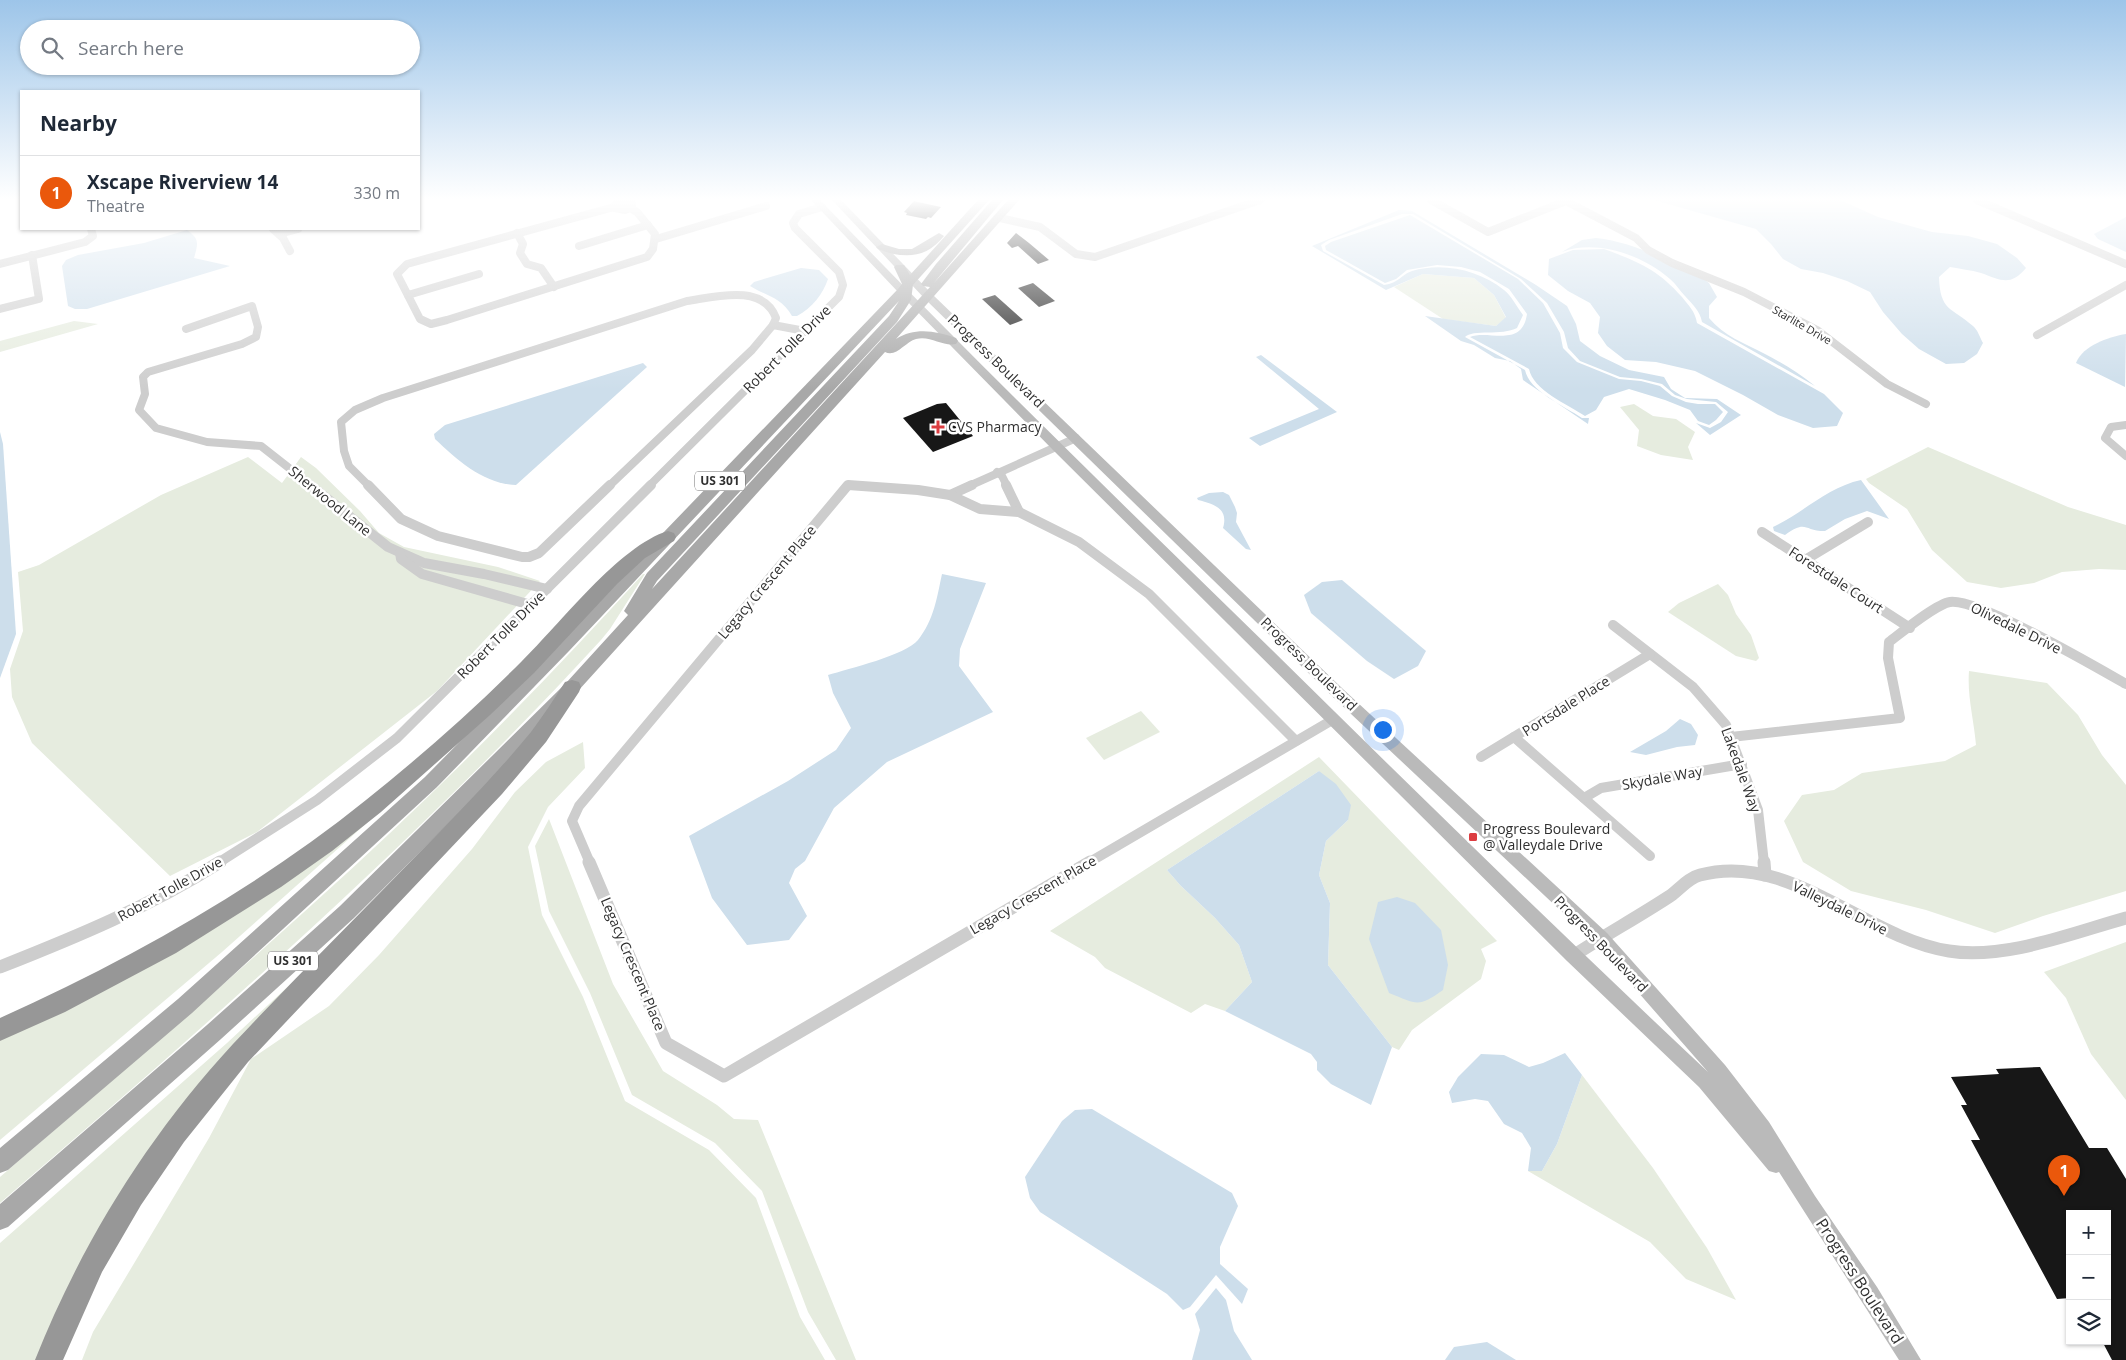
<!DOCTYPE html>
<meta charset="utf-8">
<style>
body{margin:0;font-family:"Open Sans",sans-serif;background:#f2f2f3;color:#1f2937}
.controls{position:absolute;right:15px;bottom:15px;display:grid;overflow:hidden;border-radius:0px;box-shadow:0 1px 4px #0004}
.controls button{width:45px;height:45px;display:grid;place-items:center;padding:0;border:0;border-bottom:1px solid #e0e1e3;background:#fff;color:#1f2937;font:25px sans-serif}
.you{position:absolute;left:1382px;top:729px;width:18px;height:18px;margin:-12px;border:4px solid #fff;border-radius:50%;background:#1a73e8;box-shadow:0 0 0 8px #1a73e833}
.badge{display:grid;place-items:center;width:32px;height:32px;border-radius:50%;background:#ea580c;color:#fff;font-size:16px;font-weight:700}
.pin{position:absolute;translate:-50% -41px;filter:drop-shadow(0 1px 2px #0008)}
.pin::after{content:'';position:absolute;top:26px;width:18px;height:15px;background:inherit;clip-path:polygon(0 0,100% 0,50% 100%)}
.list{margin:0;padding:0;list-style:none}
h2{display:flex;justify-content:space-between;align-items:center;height:65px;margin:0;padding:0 20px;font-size:21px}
h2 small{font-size:16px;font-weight:400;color:#747a83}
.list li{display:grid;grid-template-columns:32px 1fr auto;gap:15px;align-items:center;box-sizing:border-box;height:75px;padding:0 20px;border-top:1px solid #e0e1e3}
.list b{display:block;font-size:19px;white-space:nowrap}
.list p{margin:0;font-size:16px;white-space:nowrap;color:#747a83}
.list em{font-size:16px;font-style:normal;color:#747a83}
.icon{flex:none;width:28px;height:28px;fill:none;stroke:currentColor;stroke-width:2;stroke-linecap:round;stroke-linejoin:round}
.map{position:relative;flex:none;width:2126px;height:1360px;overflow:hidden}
.search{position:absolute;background:#fff;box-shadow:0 1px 4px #0004;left:20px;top:20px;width:400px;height:55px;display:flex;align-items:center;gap:12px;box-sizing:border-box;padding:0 18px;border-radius:28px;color:#747a83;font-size:19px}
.panel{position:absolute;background:#fff;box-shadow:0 1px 4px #0004;left:20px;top:90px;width:400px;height:140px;border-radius:0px}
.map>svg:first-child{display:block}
</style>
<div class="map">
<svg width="2126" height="1360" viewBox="0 0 2126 1360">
<rect width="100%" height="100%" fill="#fff"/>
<!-- green -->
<g fill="#e6ecdf">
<path d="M1423,274L1474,278L1494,295L1506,318L1496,326L1443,319L1394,287Z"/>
<path d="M74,321L98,324L0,352V341Z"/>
<path d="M1634,404L1653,416L1676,419L1695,432L1688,447L1693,460L1661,455L1637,446L1639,430L1620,407Z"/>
<path d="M1928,447L2068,507L2126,525V570L2099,569L2062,572L2034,583L2001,588L1967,582L1932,550L1907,509L1869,483L1866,479Z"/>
<path d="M248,457L282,483L301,457L316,468L360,511L379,533L404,547L498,567L540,581L437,691L257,832L170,876L32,743L12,697L10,669L23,631L18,572L39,565L161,495Z"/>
<path d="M643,574H645L610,629L601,640C415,843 208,1024 0,1203V1177C105,1086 211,997 314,903C429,800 539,689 643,574Z"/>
<path d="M1718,584L1728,595L1736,614L1751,635L1759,658L1756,661L1736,656L1668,612L1679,603Z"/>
<path d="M1969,671L2047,683L2078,715L2102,755L2126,785V891L2043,916L1995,933L1926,910L1851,891L1803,862L1784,821L1802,795L1834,790L1862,773L1945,761L1976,745C1974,720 1967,696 1969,671Z"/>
<path d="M1141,711L1160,732L1104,760L1086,738Z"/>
<path d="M583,742L585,768L548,807L528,847L542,915L583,997L625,1101L709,1150L756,1198L800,1317L825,1360H82L93,1332L209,1138L251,1059L329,1006L379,955L472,849L515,792L546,762Z"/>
<path d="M1319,757L1497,941L1481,949L1486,961L1481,979L1412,1030L1399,1050L1392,1047L1328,965L1330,903L1319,875L1326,841L1348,820L1319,771L1167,870L1180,885L1215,918L1239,945L1252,982L1225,1011L1205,1004L1191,1013L1105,968L1095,957L1050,931Z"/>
<path d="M549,819L613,984L663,1071L717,1105L734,1119L758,1120L856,1360H836L808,1312L762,1191L715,1143L632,1095L590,993L549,911L535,846Z"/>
<path d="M369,821L222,952L0,1140V1038Z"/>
<path d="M352,927L209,1081L40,1360H0V1243L227,1043Z"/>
<path d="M2126,942V1100L2091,1054L2066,998L2044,972Z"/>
<path d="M1582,1075L1653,1168L1707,1248L1736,1300L1686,1279L1650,1242L1528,1171H1542L1557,1144Z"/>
</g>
<!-- water -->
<g fill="#cddeeb">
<path d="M1654,200H1840L1878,217L1932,232L1968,236L1997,244L2017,258L2026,268C2010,287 2001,280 1981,273C1971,270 1960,269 1950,267L1939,277C1940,311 1951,307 1973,326C1978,330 1980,338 1983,343L1977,354L1964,363L1946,364L1919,349L1902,334L1883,312L1870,292L1847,281L1823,273L1801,269L1783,259L1771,244L1756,229Z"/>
<path d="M1399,210L1412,211L1536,285L1567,306L1576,324L1580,341L1600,356L1629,370L1664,377L1671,389L1685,398L1717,399L1741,415L1710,435L1696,423L1710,428L1721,422L1728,412L1716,402L1687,399L1675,395L1662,384L1641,379L1620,377L1580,361L1568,348L1564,332L1547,303L1521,279L1413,214H1402L1329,240L1321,245L1323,251L1384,285C1399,283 1402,274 1412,271C1443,262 1479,270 1504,290C1511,295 1517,307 1523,315L1517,328C1502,336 1472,329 1465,337L1525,370C1529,391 1564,406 1582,418H1589L1588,424L1523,380L1521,369L1510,361L1495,358L1474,345L1461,341L1425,316L1496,326L1506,317L1494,295L1474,278L1423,274L1386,290L1312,246Z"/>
<path d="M1410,215L1518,279L1543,303L1560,333L1563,348L1577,362L1619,379L1641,381L1660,386L1672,396L1686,402L1698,404H1715L1723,412L1716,420L1709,425L1698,421L1690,410L1665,400L1629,389L1604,397L1596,410L1585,416C1567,404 1533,390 1529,369L1470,337C1488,329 1522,349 1527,314L1509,289L1480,272L1461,267L1437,265L1407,270L1396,279L1385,283L1326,250L1325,246L1331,242Z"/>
<path d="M2126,217V252L2098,239L2094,234Z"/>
<path d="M187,230C200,239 198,244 194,258L230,266L87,309H75L68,306L62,266L66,260L78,255L144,243Z"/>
<path d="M1596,238C1634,242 1667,261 1701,277L1709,283L1717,297L1709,306V318C1724,336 1744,343 1765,354C1782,363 1799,373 1815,386L1702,322C1700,311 1693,305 1685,296C1680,291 1676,284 1670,279C1643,255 1596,239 1562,252L1582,240Z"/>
<path d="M1604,249C1639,262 1657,269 1682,297C1689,306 1695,311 1697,323L1824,394L1843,413L1837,426L1813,428L1778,415L1743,395L1695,371L1656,362L1625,360L1607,346L1598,333L1600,317L1590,303L1568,291L1548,275L1549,259L1573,250Z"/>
<path d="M801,268L819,270L828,279C823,294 812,308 797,316H792C781,297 766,296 750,286L754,282Z"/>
<path d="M2126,334L2125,387L2076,363C2083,345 2109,337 2126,334Z"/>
<path d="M1261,355L1337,412L1260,446L1249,438L1319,409L1256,357Z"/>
<path d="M643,363L647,367L516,485C484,484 458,461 435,439L434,434L445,425Z"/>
<path d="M0,432L3,444L16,634L0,678Z"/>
<path d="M1861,480L1889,519L1867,511L1845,519L1825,531C1803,531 1807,519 1785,535L1774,531L1773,527C1803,513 1828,487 1861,480Z"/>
<path d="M1223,492L1229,495L1235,507L1237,513L1236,522L1251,550L1246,549L1223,528C1229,508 1213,504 1198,500L1197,498L1209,493Z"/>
<path d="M942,574L986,583L960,649L959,666L993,712L887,762L834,808L805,861L795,869L789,883L807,916L789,940L747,945L712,898L689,836L788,781L836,750L851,728L833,693L828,675C848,669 906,655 918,640C934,620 937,597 942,574Z"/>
<path d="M1342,580L1426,651L1418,666L1394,679L1367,661L1311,613L1304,595L1322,582Z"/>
<path d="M1680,719L1691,724L1698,735L1695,745L1677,747L1646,755L1630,752L1666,731Z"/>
<path d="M1319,771L1336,784L1351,805L1348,820L1326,841L1319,875L1330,903L1328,965L1392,1047L1371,1105L1331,1084L1317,1070V1062L1311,1054L1225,1011L1252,982L1239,945L1215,918L1180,885L1167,870Z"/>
<path d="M1397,897L1415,903L1441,930L1448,965L1443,990C1418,1008 1417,1004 1389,993L1369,939L1378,902Z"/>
<path d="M1565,1053L1582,1075L1557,1144L1542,1171H1528L1531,1148L1522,1133L1504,1124L1488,1101L1475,1099L1452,1103L1449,1092L1458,1077L1481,1054L1504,1055L1529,1067L1543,1063Z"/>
<path d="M1092,1109L1232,1193L1238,1206L1220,1247V1264L1248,1289L1242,1304L1216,1275L1190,1307L1183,1310L1167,1294L1040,1212L1030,1198L1025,1177L1062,1121L1075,1110Z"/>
<path d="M1216,1288L1226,1300L1234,1331L1252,1360H1192L1200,1330L1195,1314Z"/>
<path d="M1487,1342L1516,1360H1445L1454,1347Z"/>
</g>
<!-- building -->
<g fill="#171717">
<path d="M914,201L918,202L941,207L931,218L928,217L926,219L906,215L907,213L904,212Z"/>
<path d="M1016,233L1029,243L1049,260L1038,264L1018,246L1012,248L1007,243Z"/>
<path d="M1033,283L1055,301L1039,307L1018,288Z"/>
<path d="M995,295L1023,320L1010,325L982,299Z"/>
<path d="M946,403L973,436L933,452L903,418L937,404Z"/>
<path d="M2040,1067L2089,1148H2107L2126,1179V1360H2112L2102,1341H2107V1214H2070V1298L2057,1299L1971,1140H1980L1961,1105H1967L1951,1077L1999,1074L1996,1069Z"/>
</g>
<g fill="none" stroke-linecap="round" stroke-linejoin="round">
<!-- street-far2 -->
<g stroke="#cdcdcd" stroke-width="8">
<path d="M1431,200L1488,232L1566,201L1636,238L1648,250L1672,263L1744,292L1817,330L1887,384L1926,404"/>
<path d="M1977,200L2126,264"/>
<path d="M625,201L632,203V207L625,210L615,208L616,204Z"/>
<path d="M614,207L407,264L397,274L420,319L431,324L447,320L647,257L653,249L655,234L637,212L630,208"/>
<path d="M1000,218L1040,227L1076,254L1095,257L1260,200"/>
<path d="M273,229L283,238L290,251"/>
<path d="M517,233L523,244L520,253L527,264L541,268L554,287"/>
<path d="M279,234L298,229"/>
<path d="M656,239L766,206"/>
<path d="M579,246L648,225"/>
<path d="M0,264L85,242L93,236L91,229"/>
<path d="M408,295L479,274"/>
<path d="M0,309L39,299L32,255"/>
<path d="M773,325L805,331"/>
<path d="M186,329L252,306L258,327L256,337L242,344L148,372L143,377L145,394L139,410L156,428L207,442L261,446L312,486"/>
<path d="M2037,335L2126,285"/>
<path d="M2126,425L2111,427L2105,438L2126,456"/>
<path d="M997,472L1002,476L1007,486"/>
<path d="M369,486L349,466L344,451L341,422L355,410L383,398L687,301C715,297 763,283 776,318L773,325L752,350L609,486"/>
<path d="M649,486L839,297L843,285L839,272L795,228L793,223L799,214L822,207"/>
<path d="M847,486H865"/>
<path d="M969,486L1076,438"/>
</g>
<!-- street-far1 -->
<g stroke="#cdcdcd" stroke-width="10">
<path d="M310,485L388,547L424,563L484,574L547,589"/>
<path d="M368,485L401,519L438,536L522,557H529L539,553L610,485"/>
<path d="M1006,485L1019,512"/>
<path d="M950,495L972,485"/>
<path d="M1762,532L1910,628"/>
<path d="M400,553L401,559L422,574L531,605"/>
<path d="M1805,560L1868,522"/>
<path d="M1613,625L1693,687L1726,725L1758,810L1764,863"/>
<path d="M1514,737L1650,856"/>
<path d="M1731,737L1900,718L1888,658L1889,642C1901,633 1936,604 1950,602C1978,598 2096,667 2126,684"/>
<path d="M1481,757L1650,654"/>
<path d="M1584,798L1601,788L1742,764"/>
<path d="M218,863L317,800L397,738L651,485"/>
<path d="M590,863L572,821L579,806L848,485L918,490L950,495L980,509L1019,512L1079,542L1149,594L1296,741"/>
<path d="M1088,863L1334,719"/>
</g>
<!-- street -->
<g stroke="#cdcdcd" stroke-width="13">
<path d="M589,862L666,1043L724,1076L1090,862"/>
<path d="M1764,862L1765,875"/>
<path d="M1573,956C1605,935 1638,917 1670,896C1680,889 1688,878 1700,875C1789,851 1865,938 1949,951C2005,960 2072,933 2126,918"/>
<path d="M0,967C76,937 151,906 220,862"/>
</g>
<!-- secondary -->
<path fill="#bababa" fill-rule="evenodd" d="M811,200H820C967,353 1120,502 1272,650C1416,792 1560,933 1708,1072L1595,943L1334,698L925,299L832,200H841L933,295L1344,690L1607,933L1725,1065L1769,1122L1815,1196L1877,1287L1921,1360H1899L1779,1172L1776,1173L1769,1171L1699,1087L1567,961L1053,450L899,293Z"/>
<!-- primary -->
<g fill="#a8a8a8" fill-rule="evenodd">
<path d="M978,200H989L913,285L911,300L897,322L657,581L652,589L930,287L923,286L921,284L936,264L992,200H1003L933,284L1008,200H1019L896,339C915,327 936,331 956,338L958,341L956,344C943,347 930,335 916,339C905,342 896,358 885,352L578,691L463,809L354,918L221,1039L8,1227L0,1230V1204L207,1025L340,906L566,683L628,615L624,611L647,573L889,316L899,301L569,651L437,787L192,1013L8,1170L0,1173V1148L178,999L425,777L557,643L898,289L902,284L894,267L896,265H904L910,275Z"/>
<path d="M939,233L944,236C926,259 903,259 878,249L876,247L882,244L899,249H912Z"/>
</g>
<!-- highway -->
<g fill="#979797" fill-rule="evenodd">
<path d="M668,531L674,533L676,537L674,541L645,558L617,584L534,673L490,715L381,812L332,851L281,887L176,953L65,1012L0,1041V1018C130,959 254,890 366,800C420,757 473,710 522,661C559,625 620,545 668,531Z"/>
<path d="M572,680L579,682L581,687L579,692L546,742L502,794L248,1062L184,1142L141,1205L102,1272L63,1360H35C81,1244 148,1136 233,1044C291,982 353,921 412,860C453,818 494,777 531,732C543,716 554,699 565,682Z"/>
</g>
</g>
<!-- sky -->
<linearGradient id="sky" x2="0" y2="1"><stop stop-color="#9dc5e9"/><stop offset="0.51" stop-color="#fff"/><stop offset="1" stop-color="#fff" stop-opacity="0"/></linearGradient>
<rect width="2126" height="390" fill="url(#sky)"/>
<!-- markers -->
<g fill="#dc3d41" stroke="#fff" stroke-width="2">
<path d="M935.5 419.5h5v5h5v5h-5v5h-5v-5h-5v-5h5z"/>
<rect x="1468" y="832" width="10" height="10" rx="2.5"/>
</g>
<g text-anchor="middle" stroke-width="5" stroke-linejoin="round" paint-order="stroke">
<!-- far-street labels -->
<g font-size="11" fill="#303030" stroke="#fff">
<text transform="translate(1802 325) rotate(30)" y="4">Starlite Drive</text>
</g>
<!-- shield labels -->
<g fill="#fff" stroke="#6e6e6e" stroke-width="1">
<rect x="695" y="471.5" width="50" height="19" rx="4"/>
<rect x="268" y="951.5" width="50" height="19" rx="4"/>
</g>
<g font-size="12" font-weight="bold" fill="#303030">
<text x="720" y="485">US 301</text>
<text x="293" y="965">US 301</text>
</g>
<!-- street labels -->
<g font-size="14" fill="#303030" stroke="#fff">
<text transform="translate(787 349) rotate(-45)" y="5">Robert Tolle Drive</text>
<text transform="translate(996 361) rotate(44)" y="5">Progress Boulevard</text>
<text transform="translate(330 501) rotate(39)" y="5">Sherwood Lane</text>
<text transform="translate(1836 580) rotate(33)" y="5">Forestdale Court</text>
<text transform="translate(767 582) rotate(-50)" y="5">Legacy Crescent Place</text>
<text transform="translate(2016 628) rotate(26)" y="5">Olivedale Drive</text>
<text transform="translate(501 635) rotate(-45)" y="5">Robert Tolle Drive</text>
<text transform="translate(1309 664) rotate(44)" y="5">Progress Boulevard</text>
<text transform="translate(1566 706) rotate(-32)" y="5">Portsdale Place</text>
<text transform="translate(1741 770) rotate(70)" y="5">Lakedale Way</text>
<text transform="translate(1662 778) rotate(-10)" y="5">Skydale Way</text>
<text transform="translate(170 889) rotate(-29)" y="5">Robert Tolle Drive</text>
<text transform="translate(1033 895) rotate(-30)" y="5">Legacy Crescent Place</text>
<text transform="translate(1840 908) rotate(26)" y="5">Valleydale Drive</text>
<text transform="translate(1601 944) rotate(46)" y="5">Progress Boulevard</text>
<text transform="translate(633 964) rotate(67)" y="5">Legacy Crescent Place</text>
</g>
<!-- poi labels -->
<g font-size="14" fill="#303030" stroke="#fff" text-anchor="start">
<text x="948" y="432">CVS Pharmacy</text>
<text x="1483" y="834">Progress Boulevard<tspan x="1483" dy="16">@ Valleydale Drive</tspan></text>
</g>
<!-- near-street labels -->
<g font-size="16" fill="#303030" stroke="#fff">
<text transform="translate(1860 1281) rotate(57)" y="6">Progress Boulevard</text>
</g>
</g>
</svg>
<div class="controls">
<button>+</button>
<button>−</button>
<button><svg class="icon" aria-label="layers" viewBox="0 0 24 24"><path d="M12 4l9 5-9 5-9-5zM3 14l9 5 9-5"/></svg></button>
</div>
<div class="you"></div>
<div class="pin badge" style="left:2064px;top:1196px">1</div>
<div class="search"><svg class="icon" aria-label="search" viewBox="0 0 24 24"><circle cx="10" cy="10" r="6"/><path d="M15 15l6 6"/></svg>Search here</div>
<section class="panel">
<h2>Nearby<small></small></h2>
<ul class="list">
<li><span class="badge">1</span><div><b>Xscape Riverview 14</b><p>Theatre</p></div><em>330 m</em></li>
</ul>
</section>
</div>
